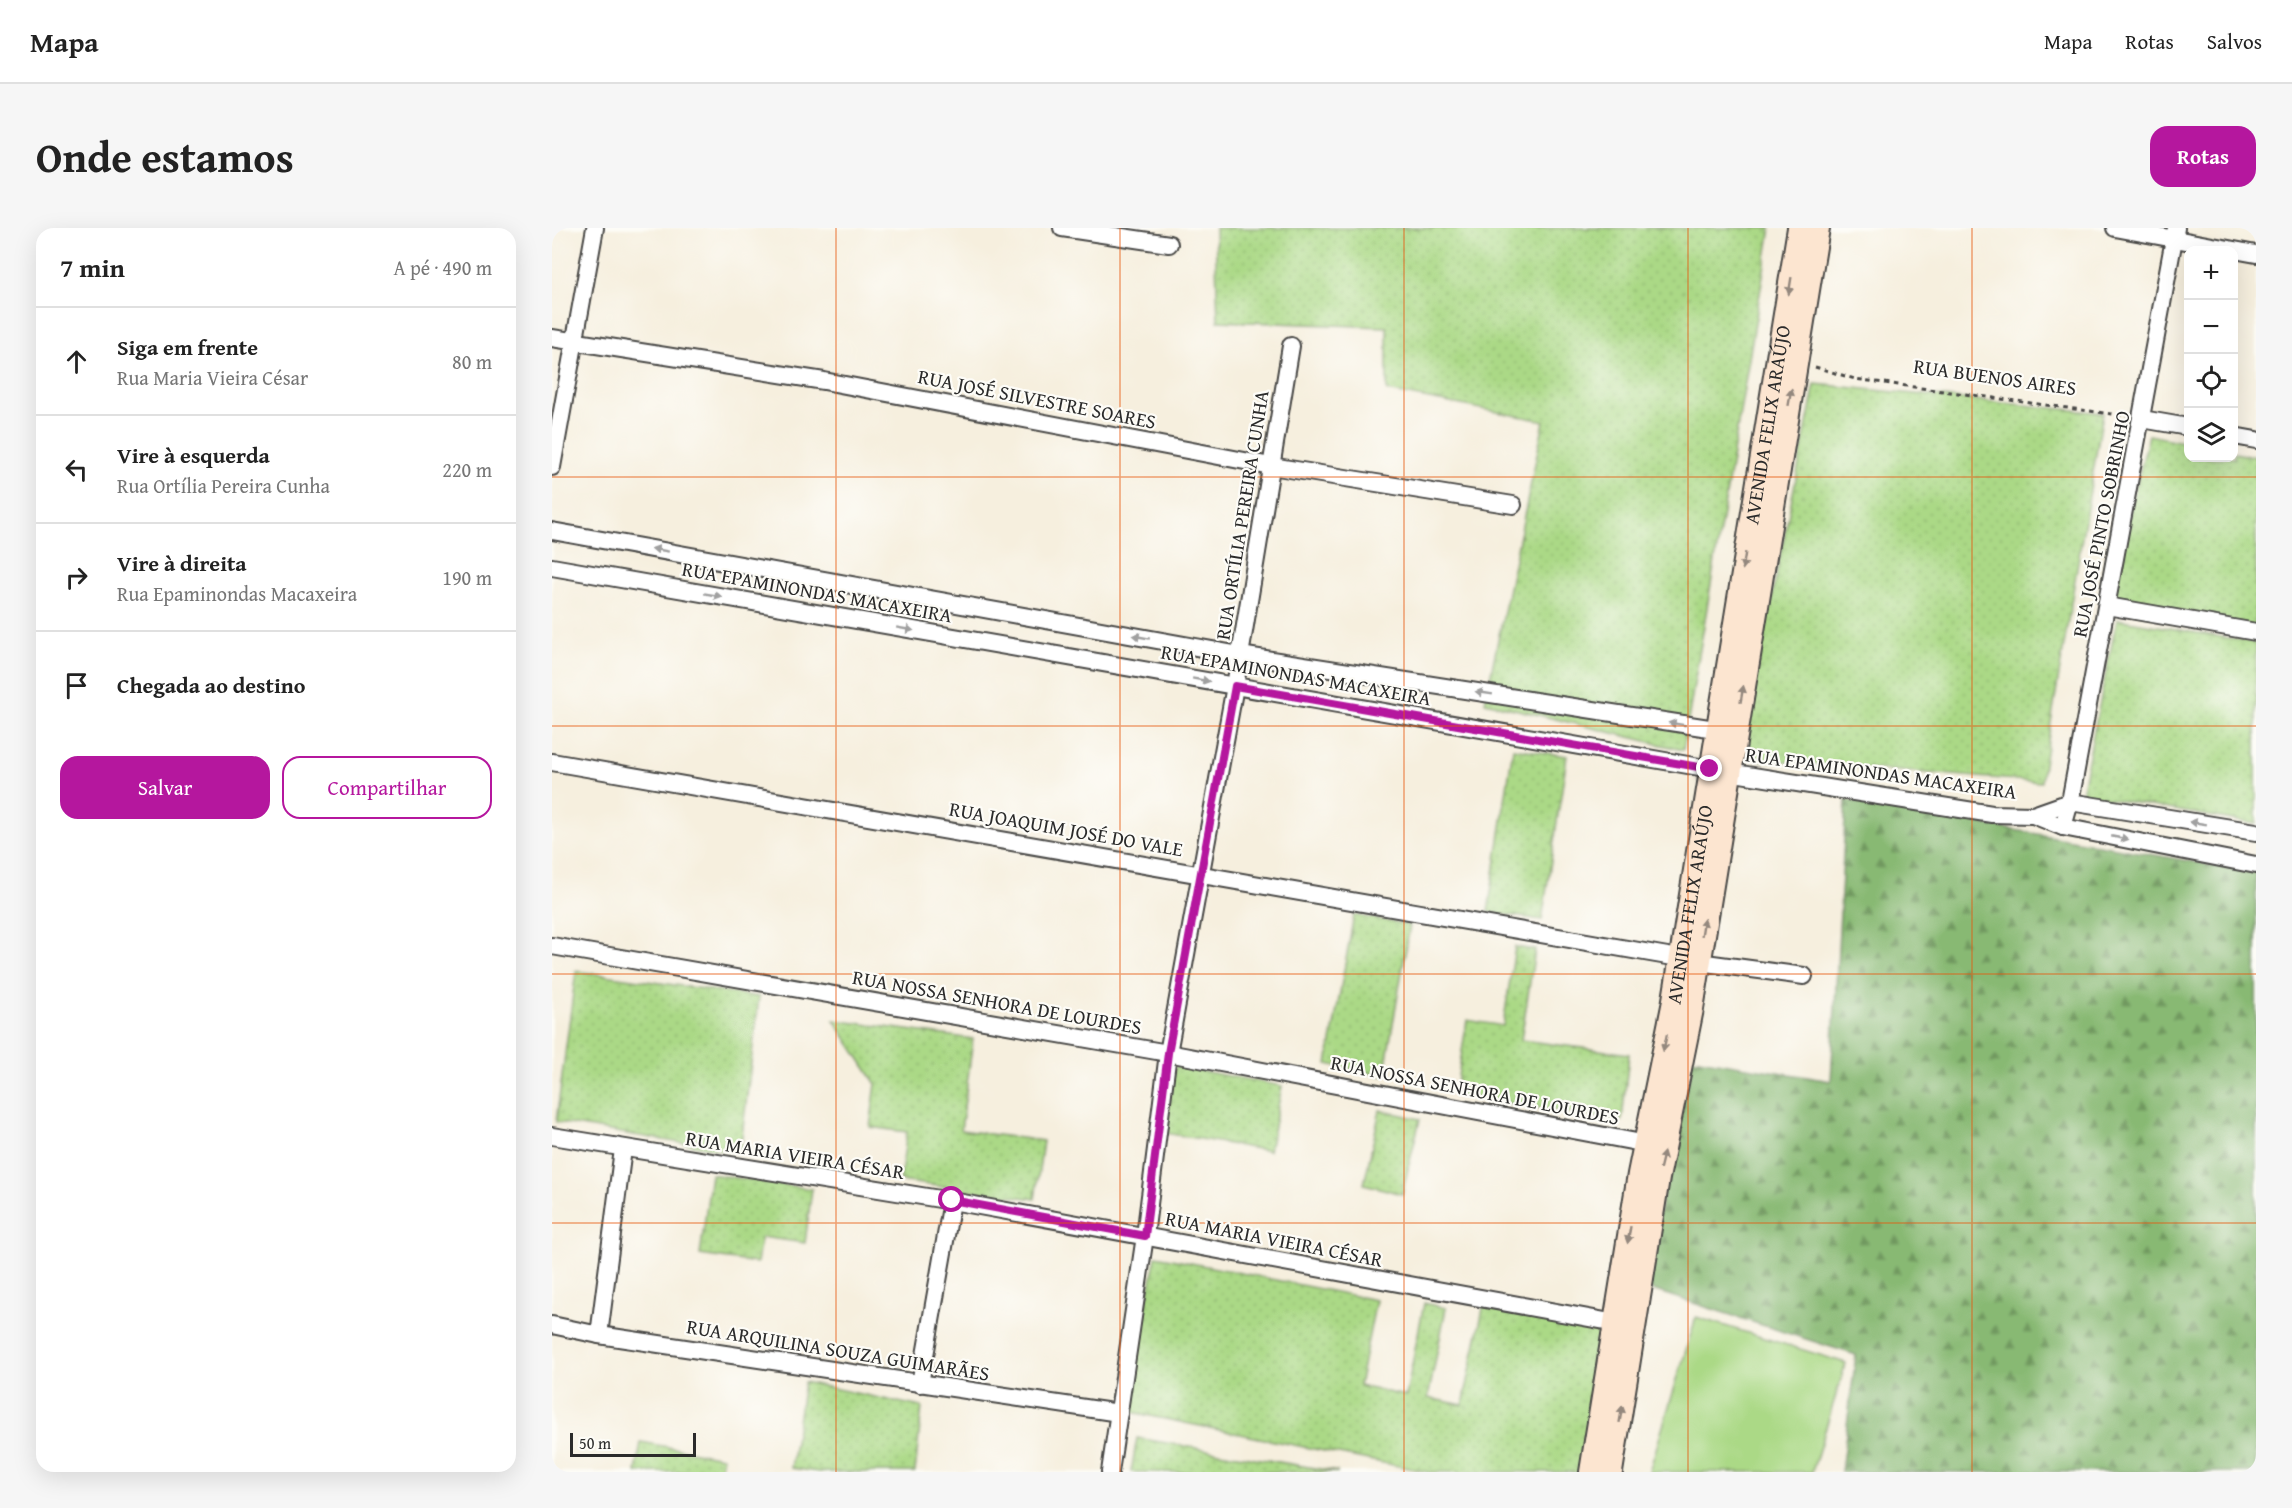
<!DOCTYPE html>
<html lang="pt">
<meta charset="utf-8">
<style>
body{margin:0;font-family:"Gentium Book Plus",serif;background:#f6f6f6;color:#222}
.controls{position:absolute;right:18px;top:18px;display:grid;overflow:hidden;border-radius:12px;box-shadow:0 6px 24px #0002}
.controls button{width:54px;height:54px;display:grid;place-items:center;padding:0;border:0;border-bottom:2px solid #e0e0e0;background:#fff;color:#222;font:30px sans-serif}
.scale{position:absolute;left:18px;bottom:15px;width:126px;box-sizing:border-box;padding-left:6px;border:3px solid #2b2b2b;border-top:0;font-size:16px;line-height:21px;white-space:nowrap;color:#2b2b2b;-webkit-text-stroke:4px #fdfcf7;paint-order:stroke}
.stop{position:absolute;width:18px;height:18px;margin:-14px;border:4px solid #b5179e;border-radius:50%;background:#fff}
.stop.end{background:#b5179e;border-color:#fff;box-shadow:0 2px 6px #0008}
.list{margin:0;padding:0;list-style:none}
h2{display:flex;justify-content:space-between;align-items:center;height:78px;margin:0;padding:0 24px;font-size:26px}
h2 small{font-size:20px;font-weight:400;color:#767676}
.list li{display:grid;grid-template-columns:39px 1fr auto;gap:18px;align-items:center;box-sizing:border-box;height:108px;padding:0 24px;border-top:2px solid #e0e0e0}
.list b{display:block;font-size:22px;white-space:nowrap}
.list p{margin:0;font-size:20px;white-space:nowrap;color:#767676}
.list em{font-size:20px;font-style:normal;color:#767676}
.actions{display:flex;gap:12px;padding:18px 24px}
.actions a{flex:1;padding:14px 0;border:2px solid #b5179e;border-radius:18px;text-align:center;font-size:21px;color:#b5179e}
.actions .main{background:#b5179e;color:#fff}
.icon{flex:none;width:33px;height:33px;fill:none;stroke:currentColor;stroke-width:2;stroke-linecap:round;stroke-linejoin:round}
.map{position:relative;flex:none;width:1704px;height:1244px;overflow:hidden;border-radius:18px}
header{display:flex;align-items:center;gap:36px;box-sizing:border-box;height:84px;padding:0 30px;background:#fff;border-bottom:2px solid #e0e0e0}
header strong{font-size:28px}
nav{display:flex;gap:33px;margin-inline-start:auto;font-size:21px}
.intro{display:flex;align-items:center;justify-content:space-between;box-sizing:border-box;height:144px;padding:0 36px}
h1{margin:0;font-size:42px}
.button{padding:15px 27px;border-radius:18px;background:#b5179e;color:#fff;font-size:21px;font-weight:700}
main{display:flex;gap:36px;padding:0 36px}
aside{flex:1;background:#fff;border-radius:18px;box-shadow:0 6px 24px #0002}
.map>svg:first-child{display:block}
</style>
<header>
<strong>Mapa</strong>
<nav><a>Mapa</a><a>Rotas</a><a>Salvos</a></nav>
</header>
<div class="intro"><h1>Onde estamos</h1><a class="button">Rotas</a></div>
<main>
<aside>
<h2>7 min<small>A pé · 490 m</small></h2>
<ul class="list">
<li><svg class="icon" aria-label="ahead" viewBox="0 0 24 24"><path d="M12 20V5M6 11l6-6 6 6"/></svg><div><b>Siga em frente</b><p>Rua Maria Vieira César</p></div><em>80 m</em></li>
<li><svg class="icon" aria-label="left" viewBox="0 0 24 24"><path d="M17 20v-9H6M10 6l-5 5 5 5"/></svg><div><b>Vire à esquerda</b><p>Rua Ortília Pereira Cunha</p></div><em>220 m</em></li>
<li><svg class="icon" aria-label="right" viewBox="0 0 24 24"><path d="M7 20v-9h11M14 6l5 5-5 5"/></svg><div><b>Vire à direita</b><p>Rua Epaminondas Macaxeira</p></div><em>190 m</em></li>
<li><svg class="icon" aria-label="arrive" viewBox="0 0 24 24"><path d="M6 21V4h12l-3 4 3 4H6"/></svg><div><b>Chegada ao destino</b></div></li>
</ul>
<div class="actions"><a class="main">Salvar</a><a>Compartilhar</a></div>
</aside>
<div class="map">
<svg width="1704" height="1244" viewBox="0 0 1704 1244">
<defs>
<pattern id="grass-dots" width="8" height="8" patternUnits="userSpaceOnUse" patternTransform="scale(1.5)"><rect width="8" height="8" fill="#abd986"/><path d="M2 2h.1M6 6h.1" fill="none" stroke="#93ba74" stroke-width="1.8" stroke-linecap="round"/></pattern>
<pattern id="forest-firs" width="22" height="20" patternUnits="userSpaceOnUse" patternTransform="scale(1.5)"><rect width="22" height="20" fill="#88b973"/><path d="M5 1l3.5 6h-7zM16 11l3.5 6h-7z" fill="#6f975f"/></pattern>
</defs>
<rect width="100%" height="100%" fill="#fdfcf7"/>
<filter id="ink" filterUnits="userSpaceOnUse"><feTurbulence type="fractalNoise" baseFrequency=".0167" numOctaves="2"/><feDisplacementMap in="SourceGraphic" scale="12" xChannelSelector="R" yChannelSelector="G"/><feConvolveMatrix kernelMatrix="1 2 1 2 8 2 1 2 1" color-interpolation-filters="sRGB"/></filter>
<filter id="wash" filterUnits="userSpaceOnUse"><feTurbulence type="fractalNoise" baseFrequency=".008" numOctaves="4" result="noise"/><feDisplacementMap in="SourceGraphic" scale="24" xChannelSelector="R" yChannelSelector="G"/><feGaussianBlur stdDeviation="1.35" result="paint"/><feColorMatrix in="noise" values="0 0 0 0 0 0 0 0 0 0 0 0 0 0 0 0 0 1.4 0 .05"/><feComposite in="paint" operator="in"/></filter>
<g filter="url(#wash)">
<rect width="100%" height="100%" fill="#f6efde"/>
<!-- grass -->
<g fill="url(#grass-dots)" stroke="#6b8258" stroke-width="1.5">
<path d="M663,0H1219L1131,522L933,474L992,193L835,163V99L666,93Z"/>
<path d="M1263,156L1551,185L1489,554L1195,531L1198,478Z"/>
<path d="M1597,207L1636,215V230H1682V225L1704,229V400L1564,380L1559,358Z"/>
<path d="M1565,391L1704,415V596L1529,566Z"/>
<path d="M961,520L1015,528L990,692L936,684Z"/>
<path d="M802,687L858,697L832,848L775,836Z"/>
<path d="M963,719L983,722L969,812L1077,826L1070,893L903,867L915,792L951,798Z"/>
<path d="M24,743L207,769L188,925L4,894Z"/>
<path d="M282,792L421,811L409,902L491,913L483,971L348,953L355,904L318,899L324,856Z"/>
<path d="M623,838L730,858L717,923L613,905Z"/>
<path d="M828,882L868,891L850,966L812,956Z"/>
<path d="M159,946L260,961L253,1015L209,1009L205,1035L148,1027Z"/>
<path d="M604,1028L824,1072L807,1158L854,1168L872,1075L894,1080L876,1170L911,1177L932,1076L1057,1101L1029,1244H876L573,1183Z"/>
<path d="M252,1154L370,1179L363,1244H267L239,1240Z"/>
<path d="M585,1210L786,1244H579Z"/>
<path d="M89,1214L171,1229L168,1244H84Z"/>
</g>
<!-- forest -->
<path fill="url(#forest-firs)" stroke="#5a724f" stroke-width="1.5" d="M1294,572L1704,645V1244H1289L1304,1127L1091,1059L1141,830L1279,853Z"/>
<!-- pitch -->
<path fill="#abd986" stroke="#6b8258" stroke-width="1.5" d="M1144,1089L1294,1135L1260,1244H1097Z"/>
</g>
<g filter="url(#ink)">
<g fill="none" stroke-linecap="round" stroke-linejoin="round">
<!-- minor casing -->
<g stroke="#494846" stroke-width="20">
<g id="minor">
<path d="M510,0L617,16"/>
<path d="M1563,0L1704,26"/>
<path d="M0,110L272,153L719,238L961,277"/>
<path d="M1590,191L1636,199"/>
<path d="M1682,208L1704,212"/>
<path d="M0,239L43,0"/>
<path d="M0,303L688,427L1176,503"/>
<path d="M0,339L1176,544L1440,586L1481,587L1518,574L1704,604"/>
<path d="M1555,378L1704,404"/>
<path d="M0,534L1127,730"/>
<path d="M1481,587L1511,599L1704,637"/>
<path d="M1511,599L1518,574L1624,0"/>
<path d="M0,718L616,825L1095,916"/>
<path d="M1146,734L1252,748"/>
<path d="M0,908L400,973L1075,1097"/>
<path d="M0,1097L47,1107L567,1185"/>
<path d="M47,1107L71,921"/>
<path d="M368,1156L400,973"/>
<path d="M558,1244L593,1008L616,825L683,458L739,118"/>
</g>
</g>
<!-- secondary casing -->
<g stroke="#494846" stroke-width="26">
<g id="secondary">
<path id="s1" d="M1039,1244L1087,946L1121,778L1247,0"/>
<path d="M1059,1244L1106,950L1140,781L1266,0"/>
</g>
</g>
<!-- path -->
<path stroke="#494846" stroke-width="3" stroke-dasharray="4.5 4.5" stroke-linecap="butt" d="M1263,139L1303,151L1574,188"/>
<!-- minor -->
<use href="#minor" stroke="#fff" stroke-width="16"/>
<!-- secondary -->
<use href="#secondary" stroke="#fce5d0" stroke-width="22"/>
</g>
<!-- one-way arrows -->
<defs><path id="oneway-solid" d="M-6-.8H1V-3.2L6.5 0L1 3.2V.8H-6Z" transform="scale(1.5)"/></defs>
<g fill="#94887e">
<use href="#oneway-solid" transform="translate(1238 58) rotate(99)"/>
<use href="#oneway-solid" transform="translate(1238 169) rotate(-80)"/>
<use href="#oneway-solid" transform="translate(1192 333) rotate(99)"/>
<use href="#oneway-solid" transform="translate(1190 466) rotate(-80)"/>
<use href="#oneway-solid" transform="translate(1151 699) rotate(-81)"/>
<use href="#oneway-solid" transform="translate(1113 815) rotate(102)"/>
<use href="#oneway-solid" transform="translate(1110 932) rotate(-76)"/>
<use href="#oneway-solid" transform="translate(1077 1007) rotate(100)"/>
<use href="#oneway-solid" transform="translate(1069 1186) rotate(-80)"/>
</g>
<g fill="#a0a0a0">
<use href="#oneway-solid" transform="translate(108 322) rotate(-170)"/>
<use href="#oneway-solid" transform="translate(161 367) rotate(10)"/>
<use href="#oneway-solid" transform="translate(353 401) rotate(10)"/>
<use href="#oneway-solid" transform="translate(589 409) rotate(-170)"/>
<use href="#oneway-solid" transform="translate(649 452) rotate(10)"/>
<use href="#oneway-solid" transform="translate(932 465) rotate(-171)"/>
<use href="#oneway-solid" transform="translate(1125 496) rotate(-171)"/>
<use href="#oneway-solid" transform="translate(1646 595) rotate(-171)"/>
<use href="#oneway-solid" transform="translate(1568 610) rotate(11)"/>
</g>
</g>
<g fill="none" stroke-linecap="round" stroke-linejoin="round" filter="url(#ink)">
<!-- route -->
<path stroke="#b5179e" stroke-width="8" d="M400,972L593,1008L616,825L683,458L1158,541"/>
</g>
<!-- grid -->
<path fill="none" stroke="#e8590c" stroke-width="1.5" stroke-opacity="0.55" d="M284,0V1244M568,0V1244M852,0V1244M1136,0V1244M1420,0V1244M0,249H1704M0,498H1704M0,746H1704M0,995H1704"/>
<g text-anchor="middle" stroke-width="4.5" stroke-linejoin="round" paint-order="stroke">
<!-- street labels -->
<g font-size="20" fill="#2b2b2b" stroke="#fdfcf7">
<text transform="translate(1443 149) rotate(8)" y="7">RUA BUENOS AIRES</text>
<text transform="translate(485 171) rotate(11)" y="7">RUA JOSÉ SILVESTRE SOARES</text>
<text dy="7" stroke="none"><textPath href="#s1" startOffset="1062">AVENIDA FELIX ARAÚJO</textPath></text>
<text transform="translate(690 287) rotate(-81)" y="7">RUA ORTÍLIA PEREIRA CUNHA</text>
<text transform="translate(1549 296) rotate(-79)" y="7">RUA JOSÉ PINTO SOBRINHO</text>
<text transform="translate(265 364) rotate(10)" y="7">RUA EPAMINONDAS MACAXEIRA</text>
<text transform="translate(744 447) rotate(10)" y="7">RUA EPAMINONDAS MACAXEIRA</text>
<text transform="translate(1329 545) rotate(8)" y="7">RUA EPAMINONDAS MACAXEIRA</text>
<text transform="translate(514 601) rotate(10)" y="7">RUA JOAQUIM JOSÉ DO VALE</text>
<text dy="7" stroke="none"><textPath href="#s1" startOffset="576">AVENIDA FELIX ARAÚJO</textPath></text>
<text transform="translate(445 774) rotate(10)" y="7">RUA NOSSA SENHORA DE LOURDES</text>
<text transform="translate(923 862) rotate(11)" y="7">RUA NOSSA SENHORA DE LOURDES</text>
<text transform="translate(243 927) rotate(9)" y="7">RUA MARIA VIEIRA CÉSAR</text>
<text transform="translate(722 1011) rotate(11)" y="7">RUA MARIA VIEIRA CÉSAR</text>
<text transform="translate(286 1122) rotate(9)" y="7">RUA ARQUILINA SOUZA GUIMARÃES</text>
</g>
</g>
</svg>
<div class="controls">
<button>+</button>
<button>−</button>
<button><svg class="icon" aria-label="locate" viewBox="0 0 24 24"><circle cx="12" cy="12" r="6"/><path d="M12 2v4M12 18v4M2 12h4M18 12h4"/></svg></button>
<button><svg class="icon" aria-label="layers" viewBox="0 0 24 24"><path d="M12 4l9 5-9 5-9-5zM3 14l9 5 9-5"/></svg></button>
</div>
<div class="scale">50 m</div>
<div class="stop" style="left:400px;top:972px"></div>
<div class="stop end" style="left:1158px;top:541px"></div>
</div>
</main>
